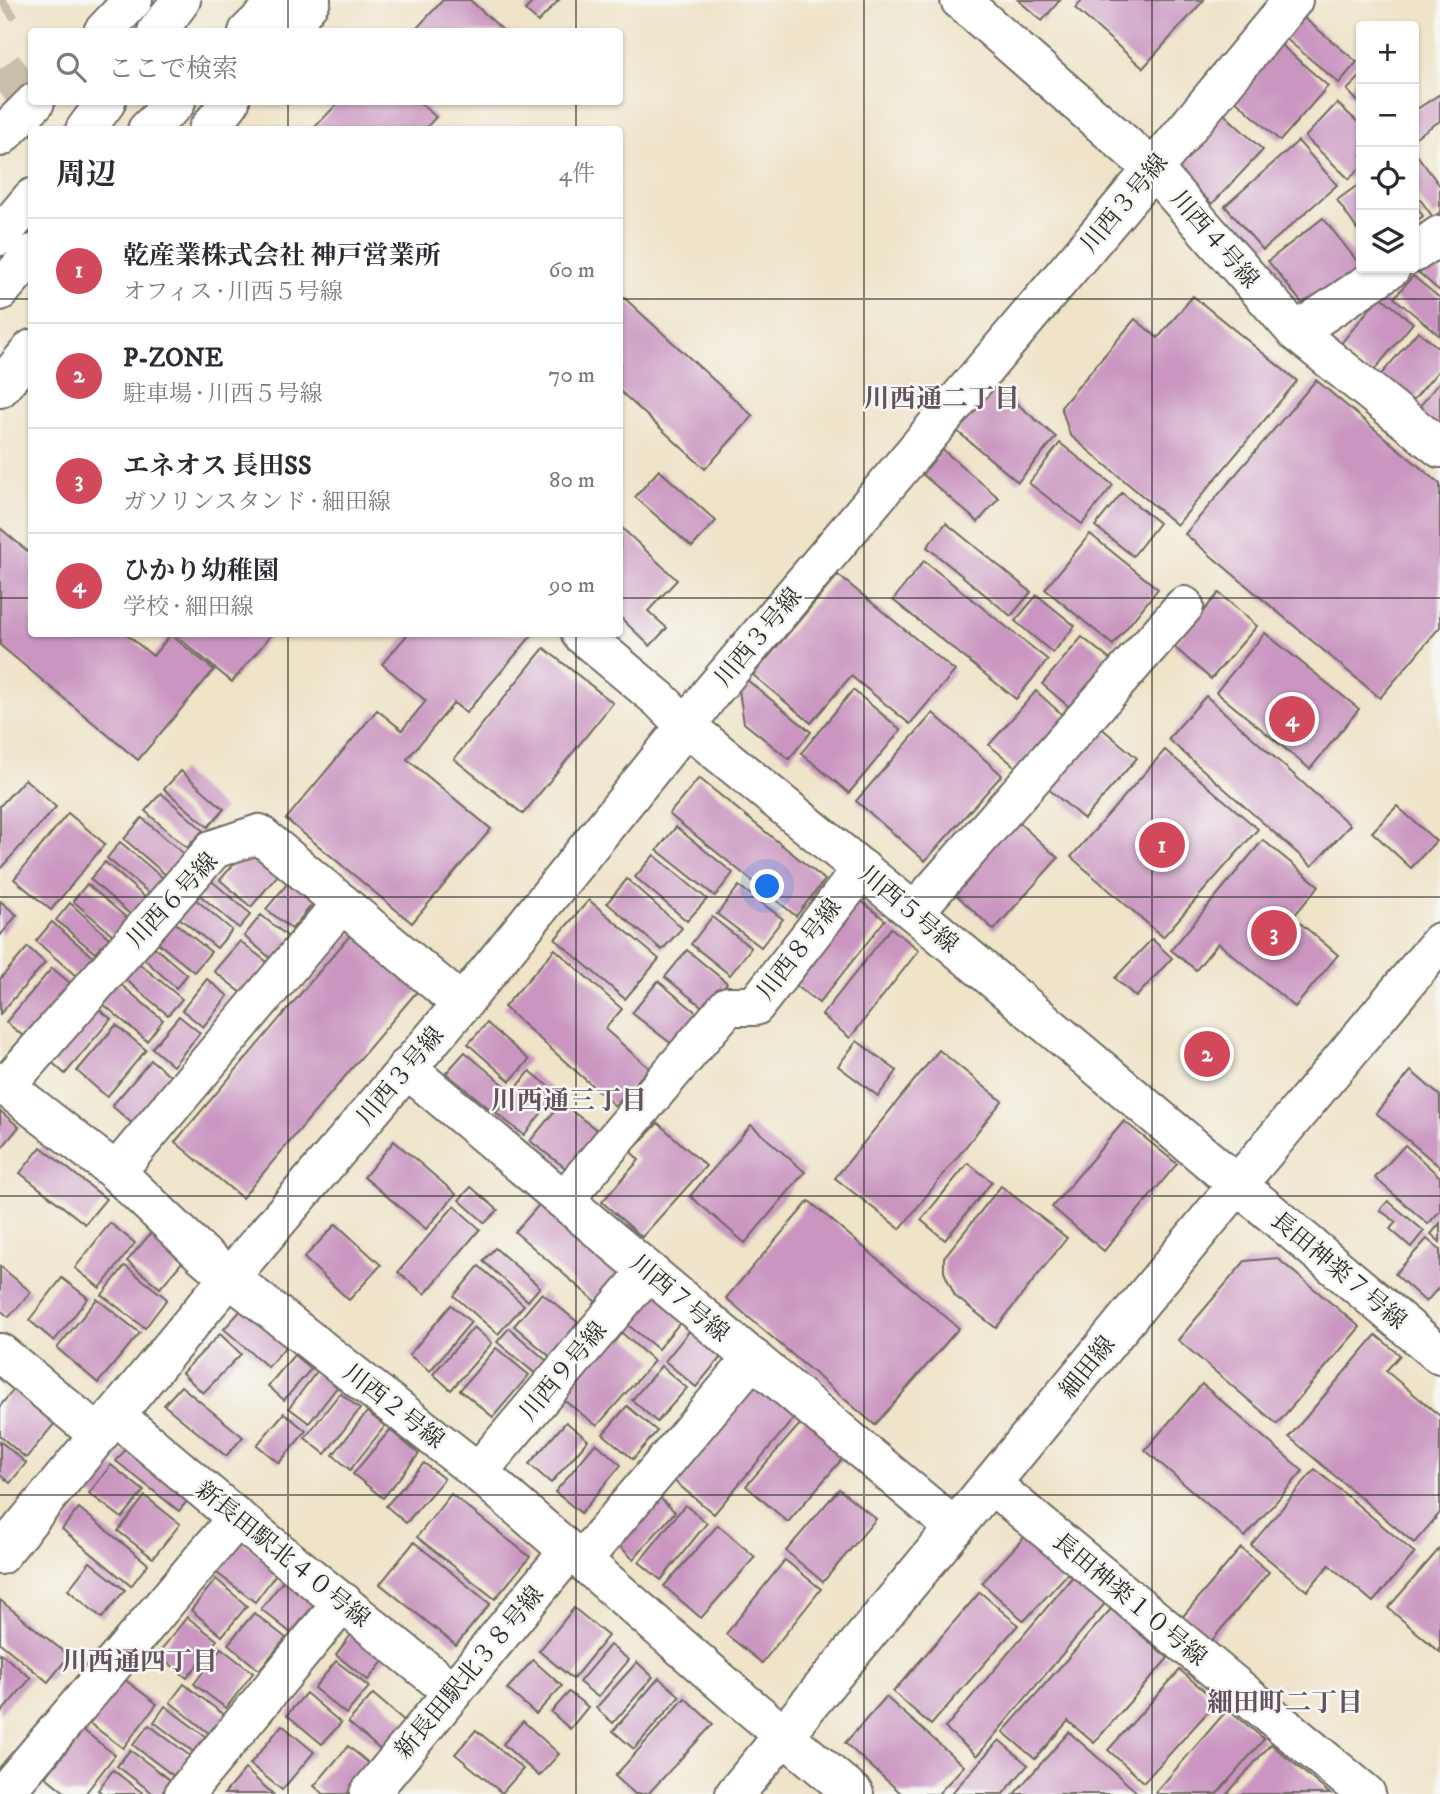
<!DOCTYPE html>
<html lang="ja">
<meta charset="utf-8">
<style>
body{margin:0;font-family:"IM FELL DW Pica","Noto Serif JP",serif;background:#f7f7f7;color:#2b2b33}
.controls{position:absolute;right:21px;top:21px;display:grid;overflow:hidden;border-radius:7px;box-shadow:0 2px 5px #0004}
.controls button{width:63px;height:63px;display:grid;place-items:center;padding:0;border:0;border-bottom:2px solid #e1e1e2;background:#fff;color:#2b2b33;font:35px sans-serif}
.you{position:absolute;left:768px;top:887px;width:24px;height:24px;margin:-18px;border:5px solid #fff;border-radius:50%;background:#1a73e8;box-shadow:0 0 0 10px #1a73e833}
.badge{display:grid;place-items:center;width:46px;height:46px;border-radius:50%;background:#d1495b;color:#fff;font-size:23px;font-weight:700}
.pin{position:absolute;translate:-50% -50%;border:4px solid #fff;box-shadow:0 2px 7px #0006}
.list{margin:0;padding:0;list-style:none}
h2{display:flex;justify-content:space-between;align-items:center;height:91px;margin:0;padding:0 28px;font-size:30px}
h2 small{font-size:23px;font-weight:400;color:#7c7c81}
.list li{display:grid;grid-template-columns:46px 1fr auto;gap:21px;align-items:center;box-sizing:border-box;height:105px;padding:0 28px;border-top:2px solid #e1e1e2}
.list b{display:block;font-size:26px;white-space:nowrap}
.list p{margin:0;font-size:23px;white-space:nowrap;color:#7c7c81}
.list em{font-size:23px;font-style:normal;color:#7c7c81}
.icon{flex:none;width:38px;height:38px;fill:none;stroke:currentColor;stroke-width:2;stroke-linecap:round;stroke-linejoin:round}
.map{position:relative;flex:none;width:1440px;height:1794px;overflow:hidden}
.search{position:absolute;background:#fff;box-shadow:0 2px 5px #0004;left:28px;top:28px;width:595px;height:77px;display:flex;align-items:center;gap:18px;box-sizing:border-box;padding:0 24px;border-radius:7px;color:#7c7c81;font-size:26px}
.panel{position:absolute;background:#fff;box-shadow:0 2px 5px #0004;left:28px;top:126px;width:595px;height:511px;border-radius:7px}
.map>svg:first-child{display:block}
</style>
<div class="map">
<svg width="1440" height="1794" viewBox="0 0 1440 1794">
<rect width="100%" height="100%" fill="#f6f6f2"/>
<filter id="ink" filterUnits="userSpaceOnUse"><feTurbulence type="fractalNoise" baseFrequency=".0143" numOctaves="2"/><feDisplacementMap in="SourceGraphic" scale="14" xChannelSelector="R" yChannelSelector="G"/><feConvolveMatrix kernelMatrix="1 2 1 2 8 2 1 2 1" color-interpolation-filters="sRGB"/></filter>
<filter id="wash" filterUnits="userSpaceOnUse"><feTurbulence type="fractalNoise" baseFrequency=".00686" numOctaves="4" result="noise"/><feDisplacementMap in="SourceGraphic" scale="28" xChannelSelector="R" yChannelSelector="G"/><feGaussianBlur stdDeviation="1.57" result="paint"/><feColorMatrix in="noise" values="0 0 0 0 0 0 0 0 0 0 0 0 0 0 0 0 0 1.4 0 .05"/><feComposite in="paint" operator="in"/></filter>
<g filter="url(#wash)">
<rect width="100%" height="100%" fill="#efe3c8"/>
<g id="blocks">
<!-- building -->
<g fill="#ca96c1">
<path d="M443,0H470L505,32H422L417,28Z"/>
<path d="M535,0H559L538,22L525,10Z"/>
<path d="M1018,0H1060L1042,21Z"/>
<path d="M1082,0H1204L1143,68L1075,8Z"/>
<path d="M1303,17L1357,62L1339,83L1285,38Z"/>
<path d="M1279,43L1328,86L1280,141L1232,97Z"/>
<path d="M1361,76V105L1347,90Z"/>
<path d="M1440,94V121L1414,138V111Z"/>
<path d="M339,102H419L436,117L424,130H312Z"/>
<path d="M1337,103L1361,125V167L1349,179L1305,137Z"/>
<path d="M1224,114L1263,150L1212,204L1173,167Z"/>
<path d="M1298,141L1337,185L1263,250L1225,206Z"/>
<path d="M1414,151L1440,186V212L1433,217L1414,191Z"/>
<path d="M1358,185L1361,190V235L1337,200Z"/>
<path d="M1414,203L1423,216L1414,223Z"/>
<path d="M1323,218L1361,266L1309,312L1268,261Z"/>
<path d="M1438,251L1440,252V291L1419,273Z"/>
<path d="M1413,276L1440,298V336L1394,298Z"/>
<path d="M620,294L753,416L705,469L620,391Z"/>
<path d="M1193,296L1297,381L1177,525L1070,435L1061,407L1135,319L1158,338Z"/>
<path d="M1380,296L1413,323L1371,374L1338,347Z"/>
<path d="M1418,331L1440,349V369L1410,404L1378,378Z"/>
<path d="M1316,380L1440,484V627L1380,698L1185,534Z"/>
<path d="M1440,381V429L1417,410Z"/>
<path d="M995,385L1056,437L1018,482L957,431Z"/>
<path d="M1060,443L1113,485L1082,524L1029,483Z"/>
<path d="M943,450L999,498L978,522L922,474Z"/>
<path d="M659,470L716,521L692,547L635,497Z"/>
<path d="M1122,493L1159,523L1133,556L1095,526Z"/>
<path d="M946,523L1031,592L1011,616L927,547Z"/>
<path d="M620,526L677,580L648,611L667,628L650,646L620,617Z"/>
<path d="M0,528L32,555V634H126L153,656L171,634H174L172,636L214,670L138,760L0,645Z"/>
<path d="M1090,534L1158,589L1113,645L1045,589Z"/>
<path d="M924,561L1048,660L1016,699L893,600Z"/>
<path d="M838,575L955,671L910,724L851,676L811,723L753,675Z"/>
<path d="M1219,593L1257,626L1211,679L1173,646Z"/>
<path d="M1037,595L1075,626L1053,653L1015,621Z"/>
<path d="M1265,633L1359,709L1310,769L1216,692Z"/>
<path d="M174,634H272L232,682Z"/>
<path d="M408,634H533L466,713L454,703L407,759L491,829L412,923L286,819L377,710L402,730L426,701L382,664Z"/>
<path d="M1082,637L1114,663L1074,711L1042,684Z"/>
<path d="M544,648L613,703L523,814L454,759Z"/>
<path d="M747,680L811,732L789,759L744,723L739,690Z"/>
<path d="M853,690L901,730L849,793L801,753Z"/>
<path d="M1036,691L1068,720L1022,772L989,745Z"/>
<path d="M1206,696L1350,825L1312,866L1168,739Z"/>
<path d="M933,713L1002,775L925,861L856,801Z"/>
<path d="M1099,726L1137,758L1084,819L1046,787Z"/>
<path d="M1165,750L1258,829L1163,937L1071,857Z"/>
<path d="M181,771L224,809L208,827L164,789Z"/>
<path d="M699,778L825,880L796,916L669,814Z"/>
<path d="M25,779L56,807L0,869V806Z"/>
<path d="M161,793L203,830L187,848L145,811Z"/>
<path d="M1397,806L1436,841L1411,868L1372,832Z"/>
<path d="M68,813L105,844L51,910L14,879Z"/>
<path d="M142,818L184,854L166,875L124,839Z"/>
<path d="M1016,820L1058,858L994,930L952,891Z"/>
<path d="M676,827L733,873L715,896L657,850Z"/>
<path d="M1263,840L1319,886L1293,917L1338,955L1295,1007L1218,943L1196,970L1171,950Z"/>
<path d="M120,842L163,878L149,893L107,858Z"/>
<path d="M251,844L282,870L251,907L220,880Z"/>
<path d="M654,855L707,899L687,921L635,877Z"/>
<path d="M105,862L146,898L131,915L90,879Z"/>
<path d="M293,877L318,897L292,929L266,909Z"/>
<path d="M208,878L251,914L239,928L196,892Z"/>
<path d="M627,879L682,928L662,950L607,903Z"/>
<path d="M87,884L127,918L113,935L73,901Z"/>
<path d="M739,886L783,919L761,947L717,914Z"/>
<path d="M856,897L885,920L819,1003L790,981Z"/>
<path d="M194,898L232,930L217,948L178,917Z"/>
<path d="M589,900L659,959L625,999L555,939Z"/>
<path d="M0,901L17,915L0,936Z"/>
<path d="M70,903L109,938L95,953L56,920Z"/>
<path d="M261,915L292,940L274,961L244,936Z"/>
<path d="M168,917L211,952L194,972L151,937Z"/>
<path d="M712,917L751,948L730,975L691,944Z"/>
<path d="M52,922L93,957L76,976L36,941Z"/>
<path d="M358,926L425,982L242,1198L175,1142Z"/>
<path d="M891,928L919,950L850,1038L822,1015Z"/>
<path d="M1152,939L1172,958L1136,997L1115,978Z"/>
<path d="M240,941L267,962L242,993L214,971Z"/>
<path d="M151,944L187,975L176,988L141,956Z"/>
<path d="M28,947L45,963L0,1014V979Z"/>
<path d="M555,949L622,1009L605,1029L649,1068L615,1106L504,1007Z"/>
<path d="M687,950L727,983L705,1009L665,977Z"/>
<path d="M134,959L182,999L168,1015L120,975Z"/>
<path d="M52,968L75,987L29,1041L6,1022Z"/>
<path d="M114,979L163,1020L147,1041L97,999Z"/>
<path d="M207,979L228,996L203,1027L182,1010Z"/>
<path d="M658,981L698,1014L673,1045L632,1013Z"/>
<path d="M91,1003L111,1019L65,1074L46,1057Z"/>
<path d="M179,1016L200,1033L173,1066L152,1048Z"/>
<path d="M487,1023L529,1060L510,1081L468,1044Z"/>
<path d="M116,1025L146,1050L107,1097L77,1071Z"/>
<path d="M857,1041L897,1071L878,1096L838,1066Z"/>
<path d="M939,1050L1002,1101L900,1229L835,1178Z"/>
<path d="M465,1052L509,1089L491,1110L446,1073Z"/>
<path d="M151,1060L173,1078L134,1125L112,1106Z"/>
<path d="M530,1071L557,1093L524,1135L496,1113Z"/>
<path d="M1411,1071L1440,1096V1167L1376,1113Z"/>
<path d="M561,1103L597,1130L567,1169L530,1141Z"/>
<path d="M0,1111L19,1127L0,1150Z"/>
<path d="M1124,1121L1177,1164L1104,1251L1052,1207Z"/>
<path d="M658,1123L706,1166L642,1237L602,1202L639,1160L631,1152Z"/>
<path d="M751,1125L805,1172L745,1243L690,1196Z"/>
<path d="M394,1141L456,1194L426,1229L364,1177Z"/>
<path d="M1405,1145L1440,1177V1211L1428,1224L1375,1178Z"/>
<path d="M41,1147L106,1199L85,1224L20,1173Z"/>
<path d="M968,1163L992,1182L945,1240L921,1220Z"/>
<path d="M1001,1186L1067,1238L996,1328L955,1296L944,1272V1257Z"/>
<path d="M471,1187L498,1210L485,1223L459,1200Z"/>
<path d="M546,1197L627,1267L596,1302L515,1232Z"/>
<path d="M809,1201L959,1328L875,1425L726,1298Z"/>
<path d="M1388,1201L1424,1231L1411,1247L1390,1229L1396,1222L1380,1210Z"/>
<path d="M454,1206L480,1229L425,1294L398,1272Z"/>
<path d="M110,1223L135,1243L100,1288L75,1268Z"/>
<path d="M1440,1223V1242L1431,1234Z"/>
<path d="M336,1224L381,1265L349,1300L304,1258Z"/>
<path d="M151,1233L184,1260L160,1288L127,1261Z"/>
<path d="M1427,1239L1440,1250V1286L1426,1302L1395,1274Z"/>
<path d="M495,1248L540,1287L528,1301L483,1261Z"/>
<path d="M1277,1258L1360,1327L1277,1424L1178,1340L1245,1261Z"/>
<path d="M0,1266L31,1292L9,1317L0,1310Z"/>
<path d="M125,1266L167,1299L145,1328L102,1295Z"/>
<path d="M479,1266L524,1305L498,1334L454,1296Z"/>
<path d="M62,1278L88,1298L54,1341L29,1320Z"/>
<path d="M654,1284L689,1312L658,1349L623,1321Z"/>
<path d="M542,1293L581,1325L553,1359L514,1326Z"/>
<path d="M97,1299L140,1333L98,1383L57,1348Z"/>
<path d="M451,1305L471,1322L430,1371L409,1355Z"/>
<path d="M243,1308L287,1345L268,1367L224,1329Z"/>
<path d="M695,1324L726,1351L696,1387L665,1361Z"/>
<path d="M614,1326L654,1361L597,1426L560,1397Z"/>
<path d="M474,1327L492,1343L451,1390L433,1374Z"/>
<path d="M509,1328L548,1362L537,1375L497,1342Z"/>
<path d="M220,1334L241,1354L203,1393L182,1373Z"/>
<path d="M1376,1335L1400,1355L1386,1371L1440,1416V1513L1414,1543L1289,1437Z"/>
<path d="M496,1348L529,1375L493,1417L460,1390Z"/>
<path d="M294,1355L311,1369L284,1400L268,1386Z"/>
<path d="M661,1366L687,1388L657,1422L632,1400Z"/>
<path d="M318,1370L338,1386L309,1423L289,1408Z"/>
<path d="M759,1377L800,1411L714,1514L673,1480Z"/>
<path d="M19,1383L60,1417L26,1458L0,1436V1406Z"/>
<path d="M1202,1384L1303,1471L1245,1537L1145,1450Z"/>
<path d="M181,1386L243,1437L226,1456L164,1405Z"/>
<path d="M340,1393L360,1409L325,1454L305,1438Z"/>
<path d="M627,1406L657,1431L633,1459L603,1434Z"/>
<path d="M367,1412L385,1426L350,1470L333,1455Z"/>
<path d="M284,1413L306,1431L279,1463L257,1445Z"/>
<path d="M807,1416L849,1451L788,1522L746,1486Z"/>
<path d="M566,1422L588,1440L551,1483L529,1464Z"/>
<path d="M390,1430L419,1454L383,1498L353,1474Z"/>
<path d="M134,1439L197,1489L179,1511L116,1461Z"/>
<path d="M0,1441L26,1463L10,1483L0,1475Z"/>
<path d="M596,1443L621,1465L581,1513L555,1492Z"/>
<path d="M424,1463L444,1479L406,1523L386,1506Z"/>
<path d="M111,1465L144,1491L122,1518L89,1493Z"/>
<path d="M1315,1469L1415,1553L1373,1602L1329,1565L1307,1591L1251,1545Z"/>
<path d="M839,1489L876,1519L823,1582L786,1551Z"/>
<path d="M451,1494L530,1557L495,1599L417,1537Z"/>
<path d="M657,1495L675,1512L633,1559L615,1542Z"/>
<path d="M145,1496L180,1524L153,1558L118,1531Z"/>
<path d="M685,1505L707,1523L661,1580L639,1562Z"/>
<path d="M79,1508L148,1564L131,1586L62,1529Z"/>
<path d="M718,1525L755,1557L701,1618L664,1586Z"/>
<path d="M1028,1533L1070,1571L1024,1621L982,1583Z"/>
<path d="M241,1541L279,1570L255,1602L217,1573Z"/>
<path d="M414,1542L490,1604L456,1645L380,1584Z"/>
<path d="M1241,1548L1269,1572L1208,1645L1179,1621Z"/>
<path d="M1440,1548V1652L1388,1608Z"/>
<path d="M785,1560L821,1589L762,1663L726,1634Z"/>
<path d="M90,1562L125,1590L102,1618L68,1590Z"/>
<path d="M1075,1574L1107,1601L977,1756L945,1728Z"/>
<path d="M287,1576L318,1600L291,1633L261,1609Z"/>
<path d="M216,1579L247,1606L222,1636L191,1610Z"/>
<path d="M980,1592L1018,1625L931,1725L893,1692Z"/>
<path d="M0,1600L69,1656L48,1682L0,1643Z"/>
<path d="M574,1608L608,1636L573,1679L539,1651Z"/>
<path d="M1111,1609L1168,1658L1094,1743L1068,1721L1035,1759L1003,1732Z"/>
<path d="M254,1613L286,1638L259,1670L228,1644Z"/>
<path d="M187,1617L217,1640L187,1678L158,1654Z"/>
<path d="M356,1628L389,1654L368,1680L336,1655Z"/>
<path d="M610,1645L629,1660L598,1697L579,1682Z"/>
<path d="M221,1648L253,1673L226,1708L194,1684Z"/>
<path d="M0,1653L31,1678L0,1714Z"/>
<path d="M533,1660L562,1686L536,1714L507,1689Z"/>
<path d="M336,1661L369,1687L346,1714L314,1688Z"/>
<path d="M637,1662L653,1677L613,1723L596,1708Z"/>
<path d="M1180,1670L1217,1702L1144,1782L1108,1750Z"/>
<path d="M659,1678L680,1696L634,1749L613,1731Z"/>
<path d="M124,1679L157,1704L123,1748L89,1723Z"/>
<path d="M184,1684L224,1715L210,1734L170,1702Z"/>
<path d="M569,1692L588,1707L570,1729L551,1712Z"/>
<path d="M306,1693L341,1723L322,1744L287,1715Z"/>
<path d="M373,1694L407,1723L382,1751L348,1722Z"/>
<path d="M886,1697L964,1766L938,1794H902L845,1743Z"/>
<path d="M685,1698L713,1724L648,1794H635L615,1776Z"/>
<path d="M165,1706L206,1737L195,1753L154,1722Z"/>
<path d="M1228,1709L1264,1739L1217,1794H1158L1156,1792Z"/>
<path d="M523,1721L559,1754L539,1776L503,1744Z"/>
<path d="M149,1725L190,1756L175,1777L133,1745Z"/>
<path d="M282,1725L314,1752L282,1790L250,1764Z"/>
<path d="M83,1730L115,1755L85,1794H67L46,1777Z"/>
<path d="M476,1730L523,1769L502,1793L455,1754Z"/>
<path d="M1069,1732L1139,1794H1014Z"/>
<path d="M999,1740L1028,1765L1003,1794H951Z"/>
<path d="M1271,1744L1330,1794H1227Z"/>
<path d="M348,1746L371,1765L347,1794H324L314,1786Z"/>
<path d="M130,1750L171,1781L161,1794H154L117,1766Z"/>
<path d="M245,1769L273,1794H224Z"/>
<path d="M113,1770L144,1794H103L98,1790Z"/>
</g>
</g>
</g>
<g filter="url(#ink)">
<use href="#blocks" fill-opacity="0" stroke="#706b62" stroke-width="2"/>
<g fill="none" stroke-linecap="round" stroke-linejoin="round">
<!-- highway-tunnel -->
<g stroke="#c8bea9" stroke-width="38" stroke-dasharray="38 19" stroke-linecap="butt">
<path d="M0,5L7,0"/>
<path d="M0,93L32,68"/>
</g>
<!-- minor casing -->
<g stroke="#706b62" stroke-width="42">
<g id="minor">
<path d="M960,0L1153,169L1296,332L1440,448"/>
<path d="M1414,253L1440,235"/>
<path d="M1296,332L1391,268"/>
<path d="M581,634L660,700L686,726L914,912L1440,1355"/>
<path d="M914,912L1184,606"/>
<path d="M406,1068L955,1528"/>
<path d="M0,1082L116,1172L203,1255L229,1277L478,1472L569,1551L582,1560L744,1702L854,1794"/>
<path d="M6,1086L214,849L259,834L462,1004"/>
<path d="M116,1172L342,903"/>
<path d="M564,1200L728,1006H755L862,869"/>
<path d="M0,1353L99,1435"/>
<path d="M115,1415L237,1518L453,1692"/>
<path d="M478,1472L648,1271"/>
<path d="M991,1484L1366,1794"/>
<path d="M0,1555L206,1305L462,1004L686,726L710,694L1153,169L1293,0"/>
<path d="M582,1560L753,1358"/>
<path d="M5,1792L237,1518"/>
<path d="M184,1794L343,1602"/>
<path d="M369,1794L569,1551"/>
<path d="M735,1794L1238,1184L1440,942"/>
</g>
</g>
<!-- major casing -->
<g stroke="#706b62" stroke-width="42">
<g id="major">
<path d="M103,32L133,0"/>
<path d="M286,32L311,0"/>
<path d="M208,130L230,102"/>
<path d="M0,137L35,102"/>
<path d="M0,388L32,349"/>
</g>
</g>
<!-- highway casing -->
<g stroke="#706b62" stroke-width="42">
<g id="highway">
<path d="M157,32L181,0"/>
<path d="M248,32L281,0"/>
<path d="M85,130L106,102"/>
<path d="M147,130L176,102"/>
<path d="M0,236L32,198"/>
<path d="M0,291L32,254"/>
</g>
</g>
<!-- minor -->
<use href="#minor" stroke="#fff" stroke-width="38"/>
<!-- major -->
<use href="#major" stroke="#fff" stroke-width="38"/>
<!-- highway -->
<use href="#highway" stroke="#fff" stroke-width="38"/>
</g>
</g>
<!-- grid -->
<path fill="none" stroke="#2b2b2b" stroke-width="2" stroke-opacity="0.55" d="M288,0V32M576,0V32M864,0V1794M1152,0V1794M288,102V130M576,102V130M0,299H32M620,299H1440M0,598H32M620,598H1440M288,634V1794M576,634V1794M0,897H1440M0,1196H1440M0,1495H1440"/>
<g text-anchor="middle" stroke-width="5" stroke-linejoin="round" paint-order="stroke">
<!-- street labels -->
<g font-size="24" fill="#2b2b2b" stroke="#f6f6f2">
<text transform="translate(1124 203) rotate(-50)" y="8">川西３号線</text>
<text transform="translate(1215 239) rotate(49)" y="8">川西４号線</text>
<text transform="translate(758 637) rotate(-50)" y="8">川西３号線</text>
<text transform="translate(172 900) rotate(-47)" y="8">川西６号線</text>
<text transform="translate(909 909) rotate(40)" y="8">川西５号線</text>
<text transform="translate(799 949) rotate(-52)" y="8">川西８号線</text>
<text transform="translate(400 1076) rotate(-50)" y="8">川西３号線</text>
<text transform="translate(1339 1270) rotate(40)" y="8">長田神楽７号線</text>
<text transform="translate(680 1298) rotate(40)" y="8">川西７号線</text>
<text transform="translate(1087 1367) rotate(-51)" y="8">細田線</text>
<text transform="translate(563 1371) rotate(-50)" y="8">川西９号線</text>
<text transform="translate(394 1406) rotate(38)" y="8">川西２号線</text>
<text transform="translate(283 1554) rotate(39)" y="8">新長田駅北４０号線</text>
<text transform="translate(1130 1599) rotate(40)" y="8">長田神楽１０号線</text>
<text transform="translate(469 1672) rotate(-50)" y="8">新長田駅北３８号線</text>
</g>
<!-- neighbourhood labels -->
<g font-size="26" font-weight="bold" fill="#635060" stroke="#f6f6f2">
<text x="942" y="407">川西通二丁目</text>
<text x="569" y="1109">川西通三丁目</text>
<text x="140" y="1670">川西通四丁目</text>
<text x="1285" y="1711">細田町二丁目</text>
</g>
</g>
</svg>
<div class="controls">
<button>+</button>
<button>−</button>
<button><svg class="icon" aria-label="locate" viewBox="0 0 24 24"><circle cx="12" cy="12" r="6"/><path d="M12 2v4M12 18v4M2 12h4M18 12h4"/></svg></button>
<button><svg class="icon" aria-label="layers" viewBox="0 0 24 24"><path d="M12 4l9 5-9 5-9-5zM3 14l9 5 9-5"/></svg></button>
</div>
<div class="you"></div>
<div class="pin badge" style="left:1162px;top:845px">1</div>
<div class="pin badge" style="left:1207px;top:1054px">2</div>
<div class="pin badge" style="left:1274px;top:933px">3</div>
<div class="pin badge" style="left:1292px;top:719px">4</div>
<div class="search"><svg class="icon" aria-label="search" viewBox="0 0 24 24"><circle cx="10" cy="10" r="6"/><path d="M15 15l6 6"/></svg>ここで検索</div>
<section class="panel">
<h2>周辺<small>4件</small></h2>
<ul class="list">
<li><span class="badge">1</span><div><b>乾産業株式会社 神戸営業所</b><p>オフィス · 川西５号線</p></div><em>60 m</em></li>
<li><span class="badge">2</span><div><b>P-ZONE</b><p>駐車場 · 川西５号線</p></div><em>70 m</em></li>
<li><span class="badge">3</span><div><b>エネオス 長田SS</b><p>ガソリンスタンド · 細田線</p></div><em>80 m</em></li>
<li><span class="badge">4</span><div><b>ひかり幼稚園</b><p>学校 · 細田線</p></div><em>90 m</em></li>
</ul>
</section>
</div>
